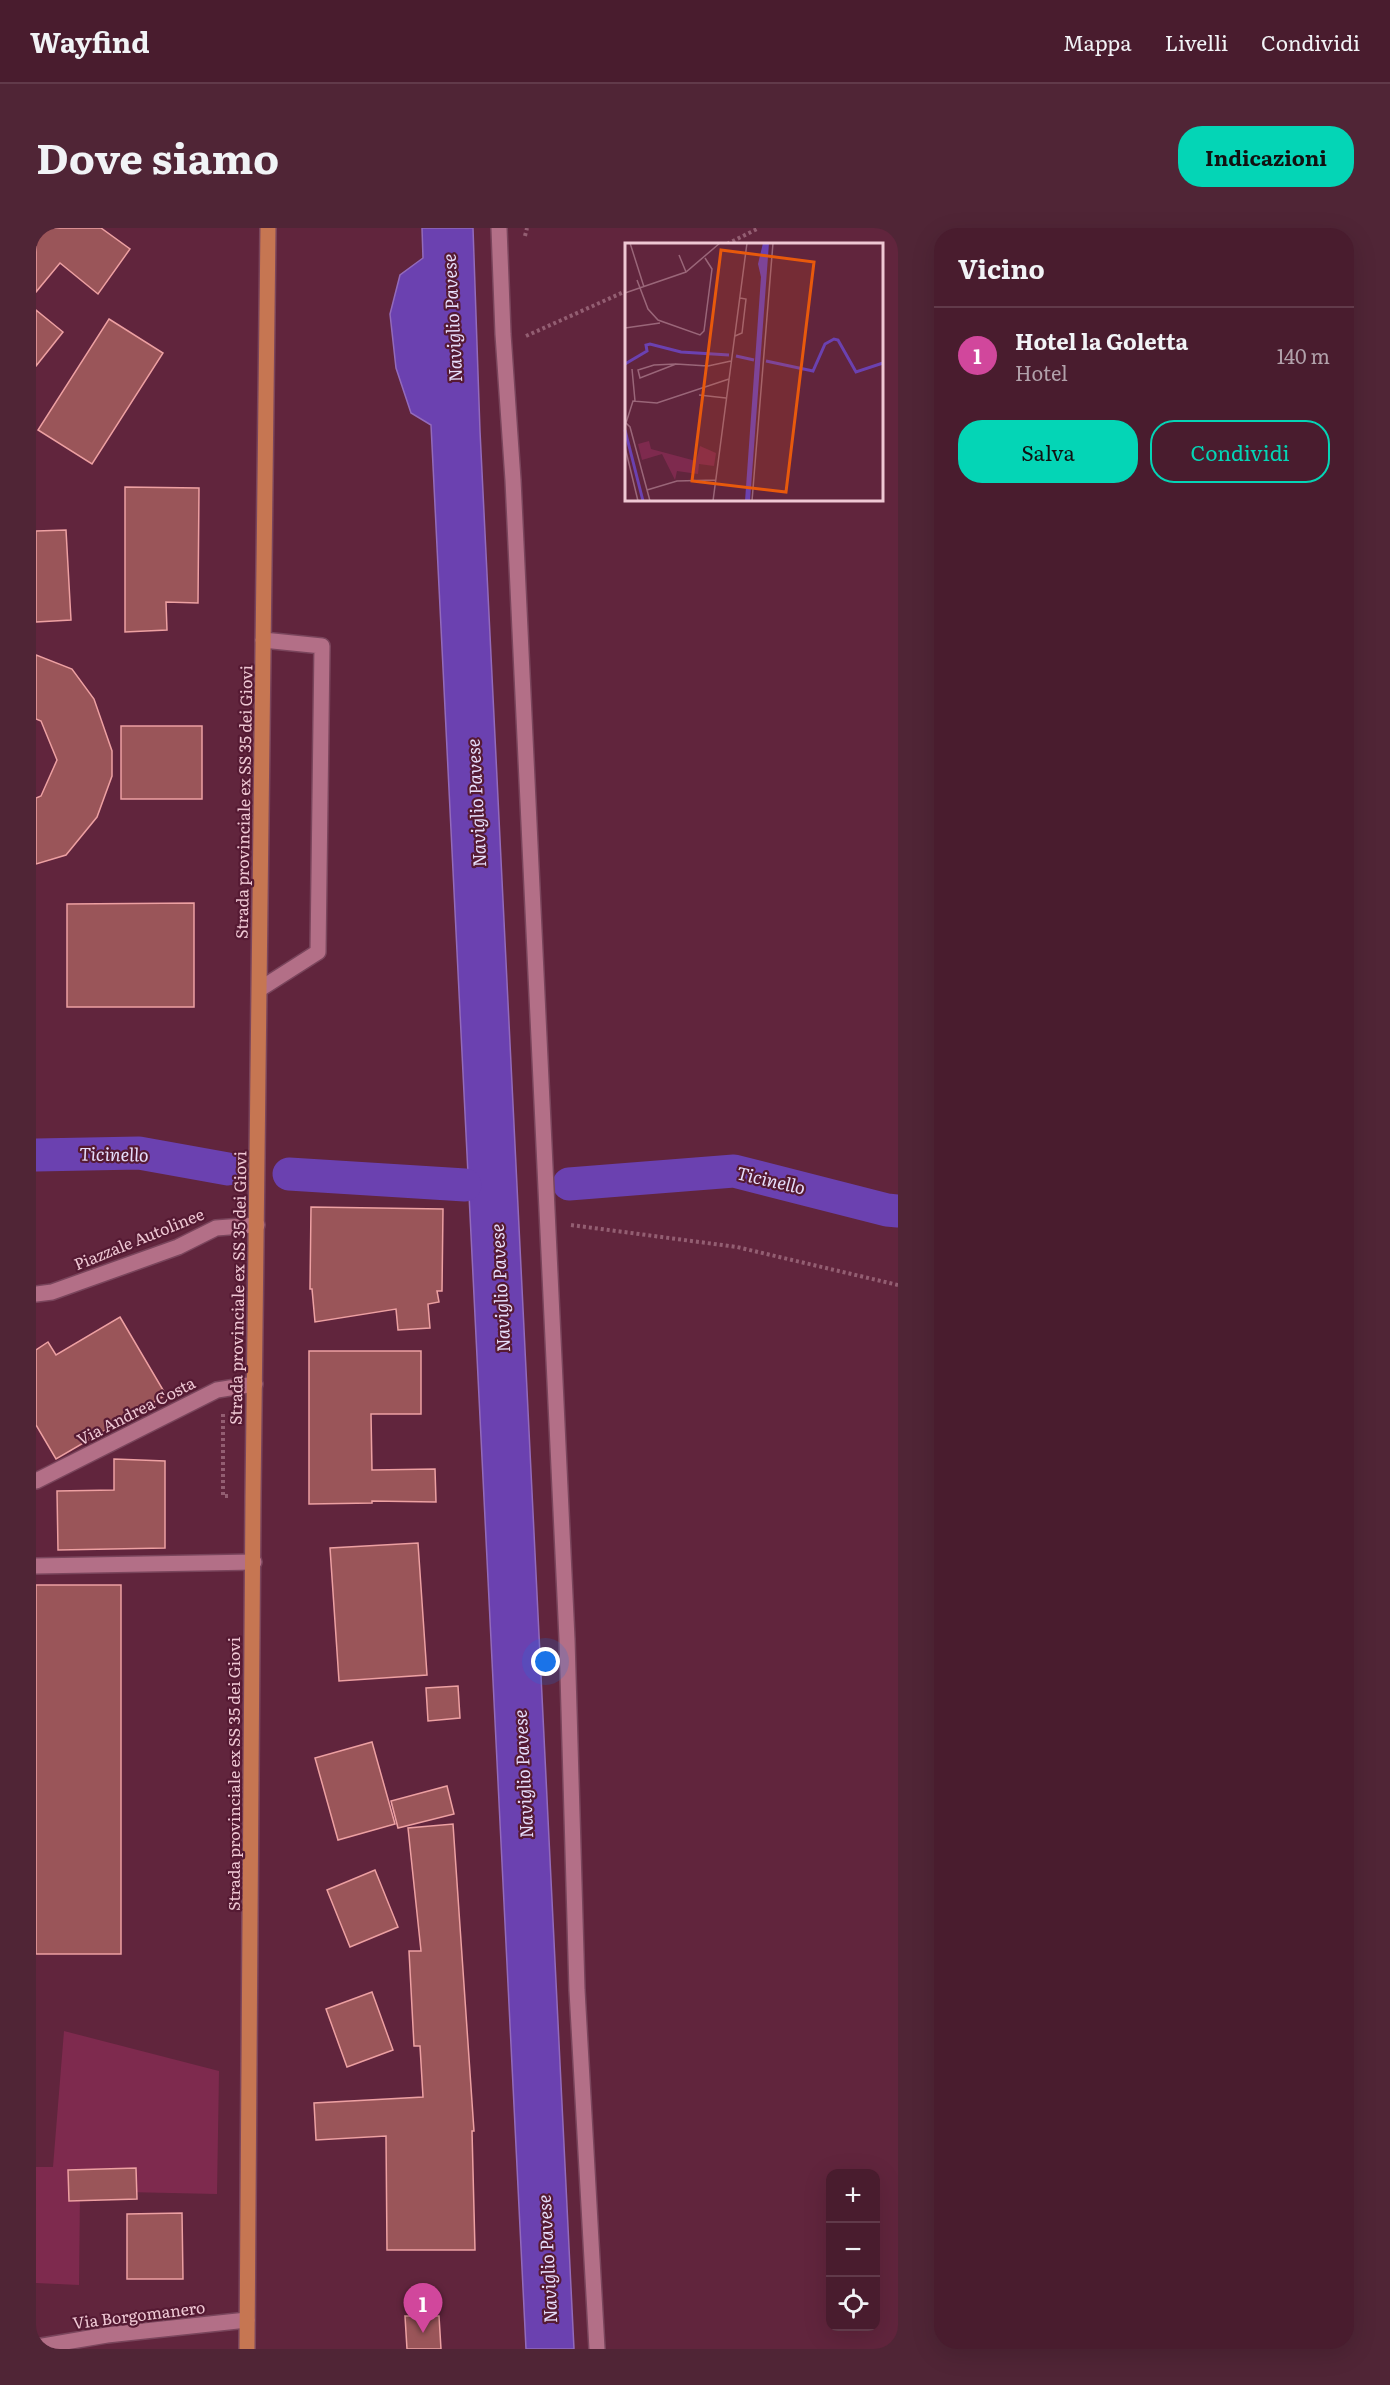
<!DOCTYPE html>
<html lang="it">
<meta charset="utf-8">
<style>
body{margin:0;font-family:Literata,serif;background:#502536;color:#f1f3f6}
.controls{position:absolute;right:18px;bottom:18px;display:grid;overflow:hidden;border-radius:12px;box-shadow:0 6px 24px #0002}
.controls button{width:54px;height:54px;display:grid;place-items:center;padding:0;border:0;border-bottom:2px solid #613a4a;background:#491c2e;color:#f1f3f6;font:30px sans-serif}
.you{position:absolute;left:510px;top:1434px;width:21px;height:21px;margin:-15px;border:4px solid #fff;border-radius:50%;background:#1a73e8;box-shadow:0 0 0 9px #1a73e833}
.badge{display:grid;place-items:center;width:39px;height:39px;border-radius:50%;background:#04d5b6;color:#fff;font-size:20px;font-weight:700}
.pin{position:absolute;translate:-50% -50px;filter:drop-shadow(0 2px 3px #0008)}
.pin::after{content:'';position:absolute;top:32px;width:21px;height:18px;background:inherit;clip-path:polygon(0 0,100% 0,50% 100%)}
.list{margin:0;padding:0;list-style:none}
h2{display:flex;justify-content:space-between;align-items:center;height:78px;margin:0;padding:0 24px;font-size:26px}
h2 small{font-size:20px;font-weight:400;color:#b1a1aa}
.list li{display:grid;grid-template-columns:39px 1fr auto;gap:18px;align-items:center;box-sizing:border-box;height:96px;padding:0 24px;border-top:2px solid #613a4a}
.list b{display:block;font-size:22px;white-space:nowrap}
.list p{margin:0;font-size:20px;white-space:nowrap;color:#b1a1aa}
.list em{font-size:20px;font-style:normal;color:#b1a1aa}
.actions{display:flex;gap:12px;padding:18px 24px}
.actions a{flex:1;padding:14px 0;border:2px solid #04d5b6;border-radius:24px;text-align:center;font-size:21px;color:#04d5b6}
.actions .main{background:#04d5b6;color:#111}
.icon{flex:none;width:33px;height:33px;fill:none;stroke:currentColor;stroke-width:2;stroke-linecap:round;stroke-linejoin:round}
.map{position:relative;flex:none;width:862px;height:2121px;overflow:hidden;border-radius:24px}
header{display:flex;align-items:center;gap:36px;box-sizing:border-box;height:84px;padding:0 30px;background:#491c2e;border-bottom:2px solid #613a4a}
header strong{font-size:28px}
nav{display:flex;gap:33px;margin-inline-start:auto;font-size:21px}
.intro{display:flex;align-items:center;justify-content:space-between;box-sizing:border-box;height:144px;padding:0 36px}
h1{margin:0;font-size:42px}
.button{padding:15px 27px;border-radius:24px;background:#04d5b6;color:#111;font-size:21px;font-weight:700}
main{display:flex;gap:36px;padding:0 36px}
aside{flex:1;background:#491c2e;border-radius:24px;box-shadow:0 6px 24px #0002}
.map>svg:first-child{display:block}
</style>
<header>
<strong>Wayfind</strong>
<nav><a>Mappa</a><a>Livelli</a><a>Condividi</a></nav>
</header>
<div class="intro"><h1>Dove siamo</h1><a class="button">Indicazioni</a></div>
<main>
<div class="map">
<svg width="862" height="2121" viewBox="0 0 862 2121">
<rect width="100%" height="100%" fill="#61253d"/>
<!-- green -->
<path fill="#7e2a4e" d="M28,1803L183,1843L181,1966L44,1963L43,2057L0,2055V1939H17Z"/>
<!-- water -->
<path fill="#6b41b0" stroke="#936abb" stroke-width="1.5" d="M386,0H437L444,203L538,2121H490L395,197L375,185L360,140L354,86L364,47L387,30Z"/>
<g fill="none" stroke-linecap="round" stroke-linejoin="round">
<!-- canal -->
<g stroke="#6b41b0" stroke-width="33">
<path d="M0,927L103,925L192,941"/>
<path d="M253,946L429,957"/>
<path d="M533,956L698,943L851,982L862,983"/>
</g>
</g>
<!-- building -->
<g fill="#9a5559" stroke="#eda0a2" stroke-width="1.5">
<path d="M0,0H65L94,21L62,66L24,35L0,64Z"/>
<path d="M0,82L27,104L0,138Z"/>
<path d="M73,91L127,125L56,236L2,202Z"/>
<path d="M89,259L163,260L162,375L130,374L131,402L89,404Z"/>
<path d="M30,302L35,392L0,394V303Z"/>
<path d="M0,427L36,441L58,471L76,523V548L61,589L30,627L0,636V570L5,568L21,532L5,493L0,491Z"/>
<rect x="85" y="498" width="81" height="73"/>
<path d="M158,675V779H31V676Z"/>
<path d="M275,979L407,981L406,1063H401L403,1074L392,1076L394,1100L362,1102L360,1081L279,1094L276,1061H274Z"/>
<path d="M84,1089L130,1167L20,1231L0,1197V1122L12,1114L20,1127Z"/>
<path d="M273,1123H385V1186H335L336,1242L399,1241L400,1274L336,1273V1275L273,1276Z"/>
<path d="M78,1231L129,1233V1320L22,1322L21,1263L78,1262Z"/>
<path d="M382,1315L391,1447L303,1453L294,1320Z"/>
<rect x="0" y="1357" width="85" height="369"/>
<path d="M422,1458L424,1490L392,1493L390,1460Z"/>
<path d="M336,1514L359,1596L302,1612L279,1530Z"/>
<path d="M411,1558L418,1586L362,1600L355,1573Z"/>
<path d="M417,1596L438,1903H436L439,2022H351L350,1908L280,1912L278,1875L387,1869L384,1818H378L373,1723H385L372,1600Z"/>
<path d="M339,1642L362,1699L314,1719L291,1662Z"/>
<path d="M336,1764L357,1822L311,1839L290,1781Z"/>
<path d="M100,1940L101,1971L33,1973L32,1942Z"/>
<path d="M146,1985L147,2051H91V1986Z"/>
<path d="M369,2088H403L405,2121H371Z"/>
</g>
<g fill="none" stroke-linecap="round" stroke-linejoin="round">
<!-- service casing -->
<g stroke="#7a455c" stroke-width="18">
<g id="service">
<path d="M224,761L282,724L286,418L227,412"/>
<path d="M0,1066L16,1064L142,1019L180,1000L221,997"/>
</g>
</g>
<!-- minor casing -->
<g stroke="#7a455c" stroke-width="18">
<g id="minor">
<path d="M463,0L467,106L477,252L531,1411L541,1762L561,2121"/>
<path d="M0,1253L181,1162L219,1156"/>
<path d="M0,1338L218,1334"/>
<path d="M0,2119L71,2107L211,2092"/>
</g>
</g>
<!-- primary casing -->
<g stroke="#7a455c" stroke-width="18">
<path id="primary" d="M211,2121L217,1268L232,0"/>
</g>
<!-- path -->
<g stroke="#935e72" stroke-width="4" stroke-dasharray="3 3" stroke-linecap="butt">
<path d="M489,8L491,0"/>
<path d="M691,16L723,0"/>
<path d="M490,108L590,63"/>
<path d="M535,997L701,1019L862,1057"/>
<path d="M187,1186V1268H194"/>
</g>
<!-- service -->
<use href="#service" stroke="#b36f87" stroke-width="15"/>
<!-- minor -->
<use href="#minor" stroke="#b36f87" stroke-width="15"/>
<!-- primary -->
<use href="#primary" stroke="#c67652" stroke-width="15"/>
</g>
<g text-anchor="middle" stroke-width="4.5" stroke-linejoin="round" paint-order="stroke">
<!-- street labels -->
<g font-size="16" fill="#efc8d4" stroke="#551a33">
<text transform="translate(208 574) rotate(-89)" y="6">Strada provinciale ex SS 35 dei Giovi</text>
<text transform="translate(103 1011) rotate(-22)" y="6">Piazzale Autolinee</text>
<text transform="translate(202 1060) rotate(-89)" y="6">Strada provinciale ex SS 35 dei Giovi</text>
<text transform="translate(100 1183) rotate(-27)" y="6">Via Andrea Costa</text>
<text transform="translate(198 1546) rotate(-90)" y="6">Strada provinciale ex SS 35 dei Giovi</text>
<text transform="translate(103 2087) rotate(-7)" y="6">Via Borgomanero</text>
</g>
<!-- water labels -->
<g font-size="18" font-style="italic" fill="#e6defb" stroke="#551a33">
<text transform="translate(417 90) rotate(-93)" y="6">Naviglio Pavese</text>
<text transform="translate(441 575) rotate(-93)" y="6">Naviglio Pavese</text>
<text transform="translate(78 927) rotate(1)" y="6">Ticinello</text>
<text transform="translate(735 953) rotate(13)" y="6">Ticinello</text>
<text transform="translate(465 1060) rotate(-93)" y="6">Naviglio Pavese</text>
<text transform="translate(488 1546) rotate(-93)" y="6">Naviglio Pavese</text>
<text transform="translate(512 2031) rotate(-93)" y="6">Naviglio Pavese</text>
</g>
</g>
<!-- overview -->
<g transform="translate(589 15)">
<rect width="258" height="258" fill="#61253d"/>
<path d="M24,198L26,206L71,218L75,203L91,210L89,223L74,221L73,231L52,228L50,237L37,211L17,217L13,201Z" fill="#7e2a4e"/>
<path d="M138,0H144L125,258H120L136,34L133,21Z" fill="#6b41b0"/>
<path fill="none" stroke="#6b41b0" stroke-width="3" d="M111,113L129,117M141,118L188,128L200,101L209,96L213,97L231,129L258,120M0,121L22,108L21,102L25,101L56,109L104,112M0,187L18,258"/>
<path fill="none" stroke="#9a6679" stroke-width="1.5" d="M5,0L19,44M54,12L61,29M12,37L23,66L33,77L75,92L79,88L87,26L80,15M0,50L61,29L95,0M0,85L35,80M110,93L117,90L121,56L115,55M51,121L15,135L13,127L29,122L51,121L83,123L106,118M7,126L10,158M74,152L101,155M0,179L5,184L25,258M1,180L8,158L32,160L104,136M0,204L13,258M22,247L52,238L91,237M88,258L122,0M127,258L148,0"/>
<path fill="#e8590c" fill-opacity="0.15" stroke="#e8590c" stroke-width="3" d="M96,7L189,19L161,249L67,238Z"/>
<rect width="258" height="258" fill="none" stroke="#efc8d4" stroke-width="3"/>
</g>
</svg>
<div class="controls">
<button>+</button>
<button>−</button>
<button><svg class="icon" aria-label="locate" viewBox="0 0 24 24"><circle cx="12" cy="12" r="6"/><path d="M12 2v4M12 18v4M2 12h4M18 12h4"/></svg></button>
</div>
<div class="you"></div>
<div class="pin badge" style="left:387px;top:2105px;background:#d1479c">1</div>
</div>
<aside>
<h2>Vicino<small></small></h2>
<ul class="list">
<li><span class="badge" style="background:#d1479c">1</span><div><b>Hotel la Goletta</b><p>Hotel</p></div><em>140 m</em></li>
</ul>
<div class="actions"><a class="main">Salva</a><a>Condividi</a></div>
</aside>
</main>
